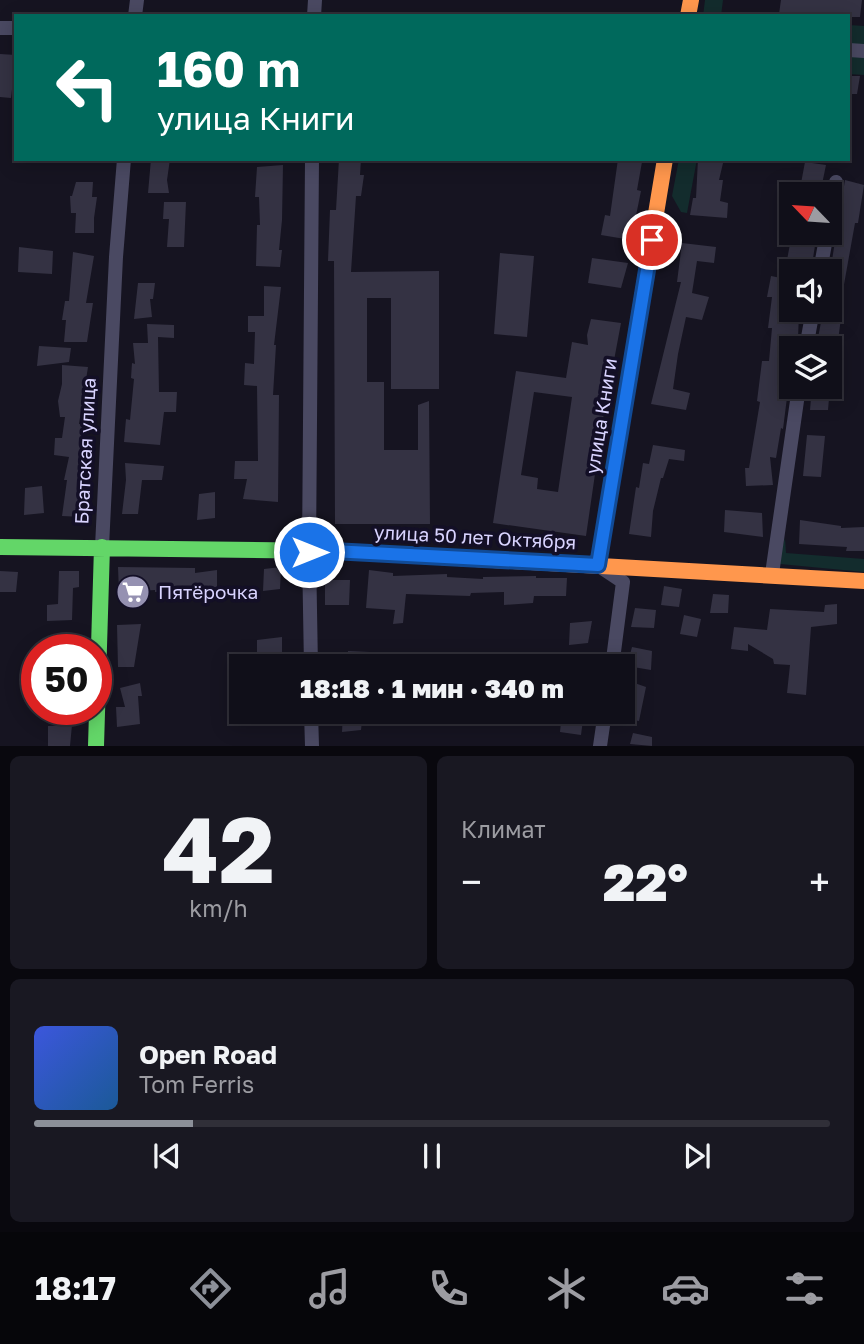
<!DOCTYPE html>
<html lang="ru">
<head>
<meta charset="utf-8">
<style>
	body { margin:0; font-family:"Golos Text",sans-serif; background:#191822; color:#f1f3f6; height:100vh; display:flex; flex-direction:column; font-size:26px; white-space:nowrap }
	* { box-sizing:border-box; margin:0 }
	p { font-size:23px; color:#9c9ca2 }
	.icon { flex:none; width:38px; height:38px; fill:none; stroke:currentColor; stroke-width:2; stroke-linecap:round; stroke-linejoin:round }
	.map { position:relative; height:746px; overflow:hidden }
	.drawer { display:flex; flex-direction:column; gap:10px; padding:10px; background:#09080e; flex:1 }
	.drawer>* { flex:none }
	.banner { position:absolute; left:14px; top:14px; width:836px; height:147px; border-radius:0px; box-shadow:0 4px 18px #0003,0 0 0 2px #302f38; background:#00695c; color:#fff; overflow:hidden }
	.needle { width:46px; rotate:295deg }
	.tools { position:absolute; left:779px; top:182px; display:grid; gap:14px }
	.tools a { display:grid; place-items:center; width:63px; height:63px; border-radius:0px; background:#100f19; box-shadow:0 4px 18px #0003,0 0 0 2px #302f38; font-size:35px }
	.speed { position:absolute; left:21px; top:634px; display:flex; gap:14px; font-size:35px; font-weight:700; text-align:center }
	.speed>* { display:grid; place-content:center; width:91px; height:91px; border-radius:50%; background:#100f19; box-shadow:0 4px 18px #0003,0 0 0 2px #302f38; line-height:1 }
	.speed .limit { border:10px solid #d22; background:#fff; color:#111 }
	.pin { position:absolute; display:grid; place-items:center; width:60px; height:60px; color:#fff; margin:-30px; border:4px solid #fff; border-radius:50%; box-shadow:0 2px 7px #0007 }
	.me { position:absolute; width:77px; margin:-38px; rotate:90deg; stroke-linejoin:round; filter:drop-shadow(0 0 5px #0008) }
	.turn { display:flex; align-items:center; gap:24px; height:147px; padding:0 28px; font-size:32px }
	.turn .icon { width:91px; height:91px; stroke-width:2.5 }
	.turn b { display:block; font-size:49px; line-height:60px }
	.big { font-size:52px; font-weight:800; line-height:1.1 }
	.drawer .widget { flex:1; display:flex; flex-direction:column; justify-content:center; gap:10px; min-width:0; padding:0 24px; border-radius:10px; background:#191822 }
	.drawer .dial { align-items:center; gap:0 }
	.dial b { font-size:91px; line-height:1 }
	.song { display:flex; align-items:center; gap:21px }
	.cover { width:84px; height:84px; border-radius:10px; background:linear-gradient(135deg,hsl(230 70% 55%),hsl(210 70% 35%)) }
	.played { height:7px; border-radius:4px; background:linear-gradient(90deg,#8c9099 20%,#302f38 20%) }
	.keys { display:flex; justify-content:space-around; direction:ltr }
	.heat { display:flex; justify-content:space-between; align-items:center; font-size:38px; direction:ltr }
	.drawer .tiles { flex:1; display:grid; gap:10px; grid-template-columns:1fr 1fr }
	.widget:last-child { grid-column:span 2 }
	.trip { position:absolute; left:229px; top:654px; width:406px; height:70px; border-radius:0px; background:#100f19; box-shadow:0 4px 18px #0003,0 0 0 2px #302f38; font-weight:800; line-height:70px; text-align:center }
	.tab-bar { display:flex; height:112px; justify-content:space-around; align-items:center; background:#06060a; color:#9c9ca2 }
	.tab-bar .icon { width:49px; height:49px }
	.tab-bar .selected { color:#8c9099 }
	.tab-bar b { font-size:32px; color:#f1f3f6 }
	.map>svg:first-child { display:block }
</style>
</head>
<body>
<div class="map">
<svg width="864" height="746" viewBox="0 0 864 746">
	<rect width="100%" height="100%" fill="#161421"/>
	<path fill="#132c2d" d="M705 0H723L721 16H703Z
		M849 25 864 26V45L849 44Z
		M849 54H864V75L849 74Z
		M679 159H697L687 213 681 212 672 196Z
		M785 538 786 553 864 559V572L780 564 779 559Z"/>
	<path fill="#343243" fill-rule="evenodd" d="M781 0H862L860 17H849L797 12V15L779 14Z
		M0 54 16 55 11 98 0 97Z
		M849 76H860L857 94H849Z
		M151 159H170L167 180 169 193H148Z
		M339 159H361L360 175H364L361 196H356L351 272 439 271V389H391V298H367V382H384V450H418V405L429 401 430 524H335L334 261H328L330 210H336Z
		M618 159 642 162 637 190 641 191 631 240 601 235 605 215 610 216Z
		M698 159H724L719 180H723L720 201 728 203 727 218 690 215 693 198H696Z
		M805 162 826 165 820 194H799Z
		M283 165 282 220 279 250H282L280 267 256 266 257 225H260L259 197H255L257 167Z
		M845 180 864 185 858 223H855L838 318H841L837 348H816L822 317H830V273L836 235 835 228 839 218Z
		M76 182H93L92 197H97L94 218V233H75L76 213H71L70 196H72Z
		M164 202H186L184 247H167L169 219H163Z
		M792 233H817L811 271H785Z
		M682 243 716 247 714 263 697 261 692 293 709 297 702 320 686 317 678 354 673 389 690 393 686 410 651 404 681 282H677Z
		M19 247 53 251 52 274 18 272Z
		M73 252 94 256 86 303H93L87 342H64L66 320H62L65 301H69Z
		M500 253 534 256 527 337 494 334Z
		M592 258 628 263 621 288 588 283Z
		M771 276 791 280V310L799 312 798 339 797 348H791V366L783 429 781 428 776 458 770 457 773 485 746 486 745 468H749L760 402 757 401 762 361H769L772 328H768L772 297H767Z
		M138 283H155L153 299H150L152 317 134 319Z
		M264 286 281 287 274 345H276L273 395H279L278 502 243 499 247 479H234L235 461H258L257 386 244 385 245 363 254 364 255 332H248V316H264Z
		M591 319 621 323 612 371H610L586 536 493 523 516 371 566 378 572 342 588 345 587 335ZM534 392 572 397 558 492 537 489 538 478 521 475Z
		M147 324 174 325V338L158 337 159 392H177L176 412H164L160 445 124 442 126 419 130 420 134 379 131 378 132 363 135 364 133 343H148Z
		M39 346 71 348 69 362 37 366Z
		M62 365 88 367 79 424H83L78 464 86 463 83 517 62 516 67 480H64L69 457 54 455 55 438H62L65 417H60L58 401 62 384Z
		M812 387H830L828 410H810Z
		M807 435 825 436 821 477 803 476Z
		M653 445 685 450 684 461 669 459 663 478H661L653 511 651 537 629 534 636 487 639 488 643 463 649 464Z
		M125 463 164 466 162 480H142L138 514H122L126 480Z
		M42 486 44 513 24 515 25 488Z
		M215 492V518L197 520 199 494Z
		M725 510 762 513 763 537 724 532Z
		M800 520 841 526V528L864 527V551H846L847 547 799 544Z
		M118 567 195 568V573L217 570V587L196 591 155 592V590L119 592Z
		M281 567 280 589 263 591 264 569Z
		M369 570 393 573V576L447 574V577L483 579V577L536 576V578H567L566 596H534L533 603 504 605V592L471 593 470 596 406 594 403 623 393 624 395 610 366 608Z
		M0 571 18 572 16 592H0Z
		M59 571H79V587L73 588 72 620 47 621V605L58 604Z
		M325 580H350L349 605H325Z
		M664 586 682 589 679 607 661 605Z
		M713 594 729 595 728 613H710Z
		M837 604V624L811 627 806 695 787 693 790 665 774 664 773 659 748 644V651L731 649 734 627 767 630 770 609 824 612 825 605Z
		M635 608 656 610 654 628 631 627Z
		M684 615 701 619 697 637 680 634Z
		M592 621 588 643 569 645 570 623Z
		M141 624 134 667H118L117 625Z
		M282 637V667H257V640Z
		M632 647 652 651 651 670 627 666Z
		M348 651 370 652 369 663 348 662Z
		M623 679 646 687 639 721 623 718Z
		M140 683 142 696H138L140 724 117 727 116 707H125L120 688Z
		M343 712H363L361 730 342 732Z
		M562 712H584L581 735 560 732Z
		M72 725 70 746H48V726Z
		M633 733 652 737V746L630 744Z"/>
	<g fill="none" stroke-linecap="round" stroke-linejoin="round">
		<path stroke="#4a4962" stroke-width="14" d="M135 16 137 0
			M314 16 315 0
			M0 28H16
			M849 50 864 51
			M830 216 836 182
			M820 271 827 233
			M806 348 813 310
			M102 547 116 257 124 159
			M599 566 623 582 612 667
			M772 574 799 387
			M311 667 309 552 312 159
			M311 712 312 746
			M600 746 605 712"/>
		<path stroke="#63d668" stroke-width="16" d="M0 547 332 551 423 556
			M96 746 102 547"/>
		<path stroke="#ff974d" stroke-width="16" d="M688 16 691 0
			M423 556 864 581
			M598 565 665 159"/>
	</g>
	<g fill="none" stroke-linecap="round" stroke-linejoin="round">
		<defs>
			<path id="route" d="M309 552 332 551 598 565 652 240"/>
		</defs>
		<use href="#route" stroke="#114b97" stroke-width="18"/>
		<use href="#route" stroke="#1a73e8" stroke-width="12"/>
	</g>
	<defs>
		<symbol id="supermarket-disc" viewBox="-11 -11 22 22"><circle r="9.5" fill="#9591b1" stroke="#130f26"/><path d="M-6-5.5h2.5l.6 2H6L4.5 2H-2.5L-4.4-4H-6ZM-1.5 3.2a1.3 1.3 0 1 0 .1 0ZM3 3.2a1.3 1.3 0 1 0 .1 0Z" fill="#fff"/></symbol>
	</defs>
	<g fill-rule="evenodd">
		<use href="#supermarket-disc" x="114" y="573" width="38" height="38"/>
	</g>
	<g text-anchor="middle" stroke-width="7" stroke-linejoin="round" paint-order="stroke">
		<g font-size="19" fill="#d9d4ff" stroke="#130f26">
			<text transform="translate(601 416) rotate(-81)" y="7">улица Книги</text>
			<text transform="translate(85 451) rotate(-87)" y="7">Братская улица</text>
			<text transform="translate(475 537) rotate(3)" y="7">улица 50 лет Октября</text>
		</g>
		<g font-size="19" fill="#d9d4ff" stroke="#130f26" text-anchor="start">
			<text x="158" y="599">Пятёрочка</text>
		</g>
	</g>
</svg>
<div class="tools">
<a><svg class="needle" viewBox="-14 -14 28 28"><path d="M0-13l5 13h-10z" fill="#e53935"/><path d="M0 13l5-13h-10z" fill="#9c9ca2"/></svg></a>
<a><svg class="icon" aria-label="sound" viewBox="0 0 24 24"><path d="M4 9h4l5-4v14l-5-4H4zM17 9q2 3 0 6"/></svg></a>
<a><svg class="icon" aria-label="layers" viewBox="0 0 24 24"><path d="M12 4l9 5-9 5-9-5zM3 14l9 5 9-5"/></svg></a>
</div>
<div class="speed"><div class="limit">50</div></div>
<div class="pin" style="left:652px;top:240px;background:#d93025"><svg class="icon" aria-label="arrive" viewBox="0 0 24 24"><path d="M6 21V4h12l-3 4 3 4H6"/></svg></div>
<svg class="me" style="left:309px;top:552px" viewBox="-20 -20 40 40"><circle r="17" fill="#1a73e8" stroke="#fff" stroke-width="3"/><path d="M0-11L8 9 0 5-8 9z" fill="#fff"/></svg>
<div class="trip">18:18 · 1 мин · 340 m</div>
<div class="banner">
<div class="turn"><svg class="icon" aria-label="left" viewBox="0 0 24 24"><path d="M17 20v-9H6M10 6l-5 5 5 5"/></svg><div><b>160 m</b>улица Книги</div></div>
</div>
</div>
<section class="drawer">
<div class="tiles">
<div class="widget dial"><b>42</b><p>km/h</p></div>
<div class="widget"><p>Климат</p>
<div class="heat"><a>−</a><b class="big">22°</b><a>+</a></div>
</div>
<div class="widget">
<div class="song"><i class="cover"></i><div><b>Open Road</b><p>Tom Ferris</p></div></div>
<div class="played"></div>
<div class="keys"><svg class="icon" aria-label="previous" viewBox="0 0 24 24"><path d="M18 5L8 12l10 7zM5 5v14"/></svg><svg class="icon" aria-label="pause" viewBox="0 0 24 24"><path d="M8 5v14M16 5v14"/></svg><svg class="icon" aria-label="next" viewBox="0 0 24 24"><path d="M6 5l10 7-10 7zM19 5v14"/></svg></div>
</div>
</div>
</section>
<nav class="tab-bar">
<b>18:17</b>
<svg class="icon selected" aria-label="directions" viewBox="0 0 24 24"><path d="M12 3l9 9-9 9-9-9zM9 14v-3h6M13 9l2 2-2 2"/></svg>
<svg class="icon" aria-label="music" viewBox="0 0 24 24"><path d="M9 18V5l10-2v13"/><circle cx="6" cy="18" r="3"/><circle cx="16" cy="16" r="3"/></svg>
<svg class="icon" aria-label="phone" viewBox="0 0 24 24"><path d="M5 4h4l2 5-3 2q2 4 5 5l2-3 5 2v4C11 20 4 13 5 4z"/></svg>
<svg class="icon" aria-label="climate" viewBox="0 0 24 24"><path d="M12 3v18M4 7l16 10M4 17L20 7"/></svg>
<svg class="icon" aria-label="car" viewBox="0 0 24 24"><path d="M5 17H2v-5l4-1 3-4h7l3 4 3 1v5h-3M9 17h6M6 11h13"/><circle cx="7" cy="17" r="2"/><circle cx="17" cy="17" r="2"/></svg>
<svg class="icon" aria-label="filters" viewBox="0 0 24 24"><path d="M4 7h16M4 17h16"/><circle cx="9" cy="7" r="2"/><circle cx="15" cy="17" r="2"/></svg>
</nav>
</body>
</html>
